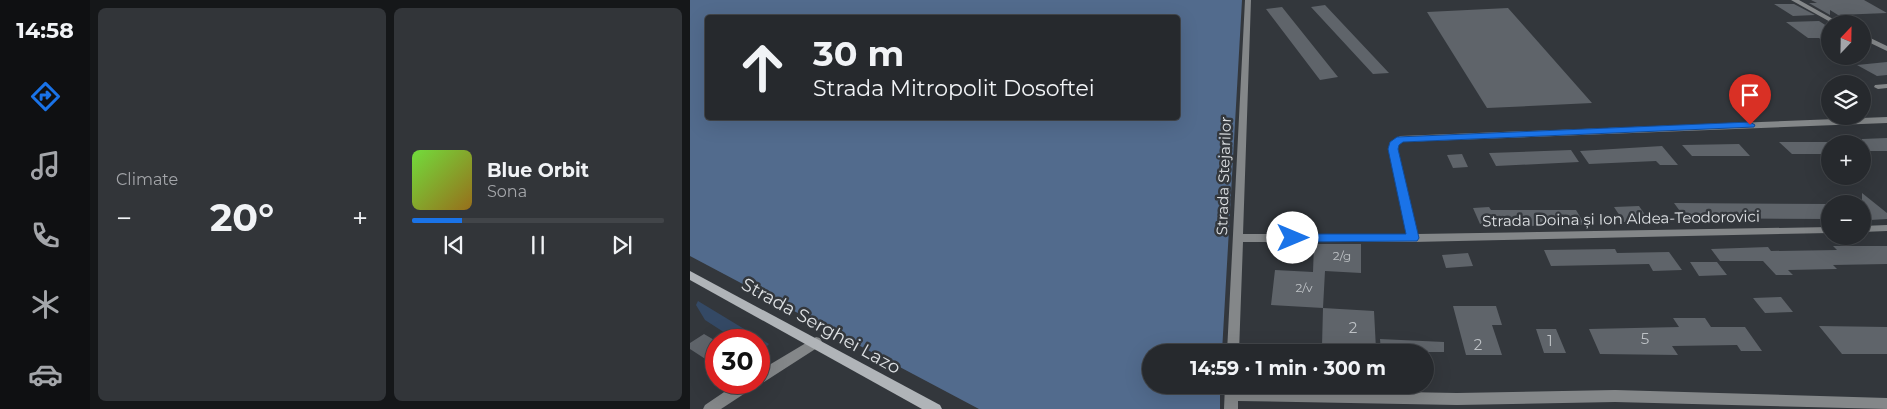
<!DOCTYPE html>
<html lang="en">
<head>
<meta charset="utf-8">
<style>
	body { margin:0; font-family:Montserrat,sans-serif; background:#323539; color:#f1f3f6; height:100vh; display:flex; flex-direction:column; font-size:19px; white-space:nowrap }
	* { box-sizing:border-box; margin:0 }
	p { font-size:16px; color:#a4a6aa }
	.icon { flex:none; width:28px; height:28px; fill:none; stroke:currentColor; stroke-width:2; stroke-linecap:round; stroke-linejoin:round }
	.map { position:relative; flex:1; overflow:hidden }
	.sheet { display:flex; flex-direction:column; gap:8px; padding:8px; background:#151719; width:600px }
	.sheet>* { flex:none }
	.top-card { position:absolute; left:15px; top:15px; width:475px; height:105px; border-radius:5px; box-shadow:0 5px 20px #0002,0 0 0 1px #424549; background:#26292d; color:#f1f3f6; overflow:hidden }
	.needle { width:32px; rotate:22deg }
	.controls { position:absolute; left:1131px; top:15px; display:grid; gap:10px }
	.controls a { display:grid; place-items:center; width:50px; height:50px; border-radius:50%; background:#26292d; box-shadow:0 5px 20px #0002,0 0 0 1px #424549; font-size:25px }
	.speed { position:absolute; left:15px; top:329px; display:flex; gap:10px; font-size:25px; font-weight:700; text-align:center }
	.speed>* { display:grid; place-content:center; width:65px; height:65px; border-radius:50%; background:#26292d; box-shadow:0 5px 20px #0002,0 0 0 1px #424549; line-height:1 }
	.speed .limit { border:8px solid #d22; background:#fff; color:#111 }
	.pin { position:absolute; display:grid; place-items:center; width:42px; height:42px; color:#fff; margin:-51px -21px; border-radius:50% 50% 50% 0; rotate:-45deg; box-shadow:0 0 5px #0007 }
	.pin .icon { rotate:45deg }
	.me { position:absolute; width:55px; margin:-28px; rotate:90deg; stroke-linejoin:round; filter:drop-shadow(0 0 4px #0008) }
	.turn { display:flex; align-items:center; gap:18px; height:105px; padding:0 25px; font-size:22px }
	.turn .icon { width:65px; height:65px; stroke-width:2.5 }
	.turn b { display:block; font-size:35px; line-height:42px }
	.big { font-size:38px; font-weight:700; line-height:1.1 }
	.sheet .tile { flex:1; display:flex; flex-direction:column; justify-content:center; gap:8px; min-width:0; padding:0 18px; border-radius:8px; background:#323539 }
	.song { display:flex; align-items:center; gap:15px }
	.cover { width:60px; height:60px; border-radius:8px; background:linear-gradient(135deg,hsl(100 70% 55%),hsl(40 70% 35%)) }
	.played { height:5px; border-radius:2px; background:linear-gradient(90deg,#1a73e8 20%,#424549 20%) }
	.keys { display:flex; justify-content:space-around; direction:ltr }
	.heat { display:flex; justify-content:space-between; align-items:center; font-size:28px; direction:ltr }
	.sheet .tiles { flex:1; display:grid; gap:8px; grid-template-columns:repeat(2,1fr) }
	.trip { position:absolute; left:452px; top:344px; width:292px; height:50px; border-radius:25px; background:#26292d; box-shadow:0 5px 20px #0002,0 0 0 1px #424549; font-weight:700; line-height:50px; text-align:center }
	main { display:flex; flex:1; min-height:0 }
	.dock { display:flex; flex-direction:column; width:90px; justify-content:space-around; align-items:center; background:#0f1012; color:#a4a6aa }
	.dock .icon { width:35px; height:35px }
	.dock .active { color:#1a73e8 }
	.dock b { font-size:22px; color:#f1f3f6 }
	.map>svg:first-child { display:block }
</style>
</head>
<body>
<main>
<nav class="dock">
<b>14:58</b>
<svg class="icon active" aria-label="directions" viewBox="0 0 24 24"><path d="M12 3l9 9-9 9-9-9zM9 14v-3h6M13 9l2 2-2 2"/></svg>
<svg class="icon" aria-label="music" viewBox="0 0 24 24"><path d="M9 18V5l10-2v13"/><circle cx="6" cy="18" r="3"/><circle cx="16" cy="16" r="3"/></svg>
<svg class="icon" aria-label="phone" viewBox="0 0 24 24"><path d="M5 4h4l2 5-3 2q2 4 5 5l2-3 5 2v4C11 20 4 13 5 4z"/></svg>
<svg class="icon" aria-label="climate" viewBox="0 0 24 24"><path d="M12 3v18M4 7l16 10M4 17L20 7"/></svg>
<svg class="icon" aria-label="car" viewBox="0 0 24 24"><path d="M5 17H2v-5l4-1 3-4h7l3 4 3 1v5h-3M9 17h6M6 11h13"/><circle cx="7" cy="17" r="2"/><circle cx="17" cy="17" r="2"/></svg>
</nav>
<section class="sheet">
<div class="tiles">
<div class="tile"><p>Climate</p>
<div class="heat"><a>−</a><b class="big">20°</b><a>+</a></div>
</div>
<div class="tile">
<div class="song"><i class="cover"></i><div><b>Blue Orbit</b><p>Sona</p></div></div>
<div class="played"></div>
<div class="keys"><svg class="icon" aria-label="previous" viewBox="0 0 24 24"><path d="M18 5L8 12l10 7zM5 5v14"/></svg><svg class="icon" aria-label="pause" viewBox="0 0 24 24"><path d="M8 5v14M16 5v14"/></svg><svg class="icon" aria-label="next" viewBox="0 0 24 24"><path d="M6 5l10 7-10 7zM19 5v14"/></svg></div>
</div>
</div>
</section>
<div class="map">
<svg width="1197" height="409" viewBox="0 0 1197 409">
	<rect width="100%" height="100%" fill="#33373c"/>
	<path fill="#344965" d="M8 301 79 344 69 354V340H46L15 320 6 305Z"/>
	<path fill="#526b8d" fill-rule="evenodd" d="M0 0H552L532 352H461V385H530V409H289L0 256ZM18 18H488V118H18Z"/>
	<path fill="#5f646a" d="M1121 0H1174L1197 13 1148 15 1140 10V15L1119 3H1127Z
		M1084 4H1104L1125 15 1103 16Z
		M635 5 699 73 683 74 621 7Z
		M592 7 648 77 630 80 576 9Z
		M818 8 902 103 797 108 737 12Z
		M1129 21 1140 28V46L1129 38H1118L1096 22Z
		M1197 62V75L1187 76 1167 65Z
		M1197 138V151H1172V139Z
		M1089 142H1140V154H1102Z
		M1049 144 1060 156H1002L992 145Z
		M972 146 988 165H970L966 161 899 164 890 151Z
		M881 150 889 162 806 166 799 153Z
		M772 154 778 167 763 168 757 155Z
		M1172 193 1197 213V219L1180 220 1172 214Z
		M984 203 1140 204V219L995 218Z
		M949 206 960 222H934L924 207Z
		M799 207 801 210H886L895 225 827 226 826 222 790 224 783 208Z
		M624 244H671V273L635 271 633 308 581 305 585 270 623 272Z
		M1143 246H1197V264L1143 265 1147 269 1098 270 1103 275H1086L1073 261H1030L1021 249 1078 247 1081 251 1147 250Z
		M925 249 927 253 979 252 992 270 963 271 959 264 861 266 854 250Z
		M778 253 783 266 756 268 752 255Z
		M1000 262H1027L1037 275 1009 276Z
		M1091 297 1103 312 1075 313 1063 298Z
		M763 306H806L812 325H802L812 355H776Z
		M633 308 684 311 686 349 632 346Z
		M983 318H1015L1021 327H1055L1072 351H1051L1047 345 982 346 988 355 910 354 899 329 989 327Z
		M1129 326 1197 327V354H1152Z
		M846 329H866L876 353H854Z
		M14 334 26 341V357L20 362 0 349V343Z
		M690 339 754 342V352H691Z"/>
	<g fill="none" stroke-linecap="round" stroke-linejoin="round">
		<path fill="#848789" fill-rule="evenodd" d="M555 0H561L553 234H717L699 149 701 142 710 136 1197 117V123L712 142 708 145 707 149 727 234 1140 227V233L723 242H553L549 352H537Z
			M1101 0H1109L1152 24H1144Z
			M1172 34 1197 46V51L1172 39Z
			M1197 84V88L1188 89 1184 87 1185 85Z
			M1197 225V231L1172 232V226Z
			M126 337 130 338 132 342 130 346 74 382 67 383 66 386 31 409H13L15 405 49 382H69V371Z
			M535 385H549V389L767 393 925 390 1197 398V409L925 402 767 405 548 401V409H534Z"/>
		<path fill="#b0b4b8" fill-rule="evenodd" d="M0 271 250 405 252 409H232L0 280Z"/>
	</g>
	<path fill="#1a73e8" stroke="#114b97" d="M1060 122 1065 125 1064 127 713 142 709 145 708 149 729 238 727 241 603 242 597 238 603 234H716L698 149 700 142 707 137Z"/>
	<g text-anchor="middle" stroke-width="5" stroke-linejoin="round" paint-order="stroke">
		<g font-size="12" fill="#bec2c6">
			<text x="652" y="260">2/g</text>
			<text x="614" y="292">2/v</text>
		</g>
		<g font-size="15" fill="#dee1e4" stroke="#33373c">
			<text transform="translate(534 176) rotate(-88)" y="5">Strada Stejarilor</text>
			<text transform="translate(931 219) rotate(-1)" y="5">Strada Doina și Ion Aldea-Teodorovici</text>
		</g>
		<g font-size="15" fill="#bec2c6">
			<text x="663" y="333">2</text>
			<text x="955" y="344">5</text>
			<text x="860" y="346">1</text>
			<text x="788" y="350">2</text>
		</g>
		<g font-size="18" fill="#dee1e4" stroke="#33373c">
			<text transform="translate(131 326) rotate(29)" y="6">Strada Serghei Lazo</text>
		</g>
	</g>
</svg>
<div class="controls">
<a><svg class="needle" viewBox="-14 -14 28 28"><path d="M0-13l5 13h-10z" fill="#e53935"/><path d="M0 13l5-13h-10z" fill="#a4a6aa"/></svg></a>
<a><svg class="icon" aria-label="layers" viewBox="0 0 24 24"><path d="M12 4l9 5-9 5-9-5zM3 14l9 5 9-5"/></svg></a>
<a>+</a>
<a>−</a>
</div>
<div class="speed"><div class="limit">30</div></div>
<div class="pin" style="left:1060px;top:125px;background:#d93025"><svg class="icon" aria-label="arrive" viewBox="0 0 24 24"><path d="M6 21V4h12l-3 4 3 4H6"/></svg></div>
<svg class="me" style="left:603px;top:238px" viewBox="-20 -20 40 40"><circle r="19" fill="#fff"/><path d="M0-13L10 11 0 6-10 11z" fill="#1a73e8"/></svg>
<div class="trip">14:59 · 1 min · 300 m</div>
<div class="top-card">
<div class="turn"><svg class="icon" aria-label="ahead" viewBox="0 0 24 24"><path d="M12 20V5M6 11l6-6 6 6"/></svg><div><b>30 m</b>Strada Mitropolit Dosoftei</div></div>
</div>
</div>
</main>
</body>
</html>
